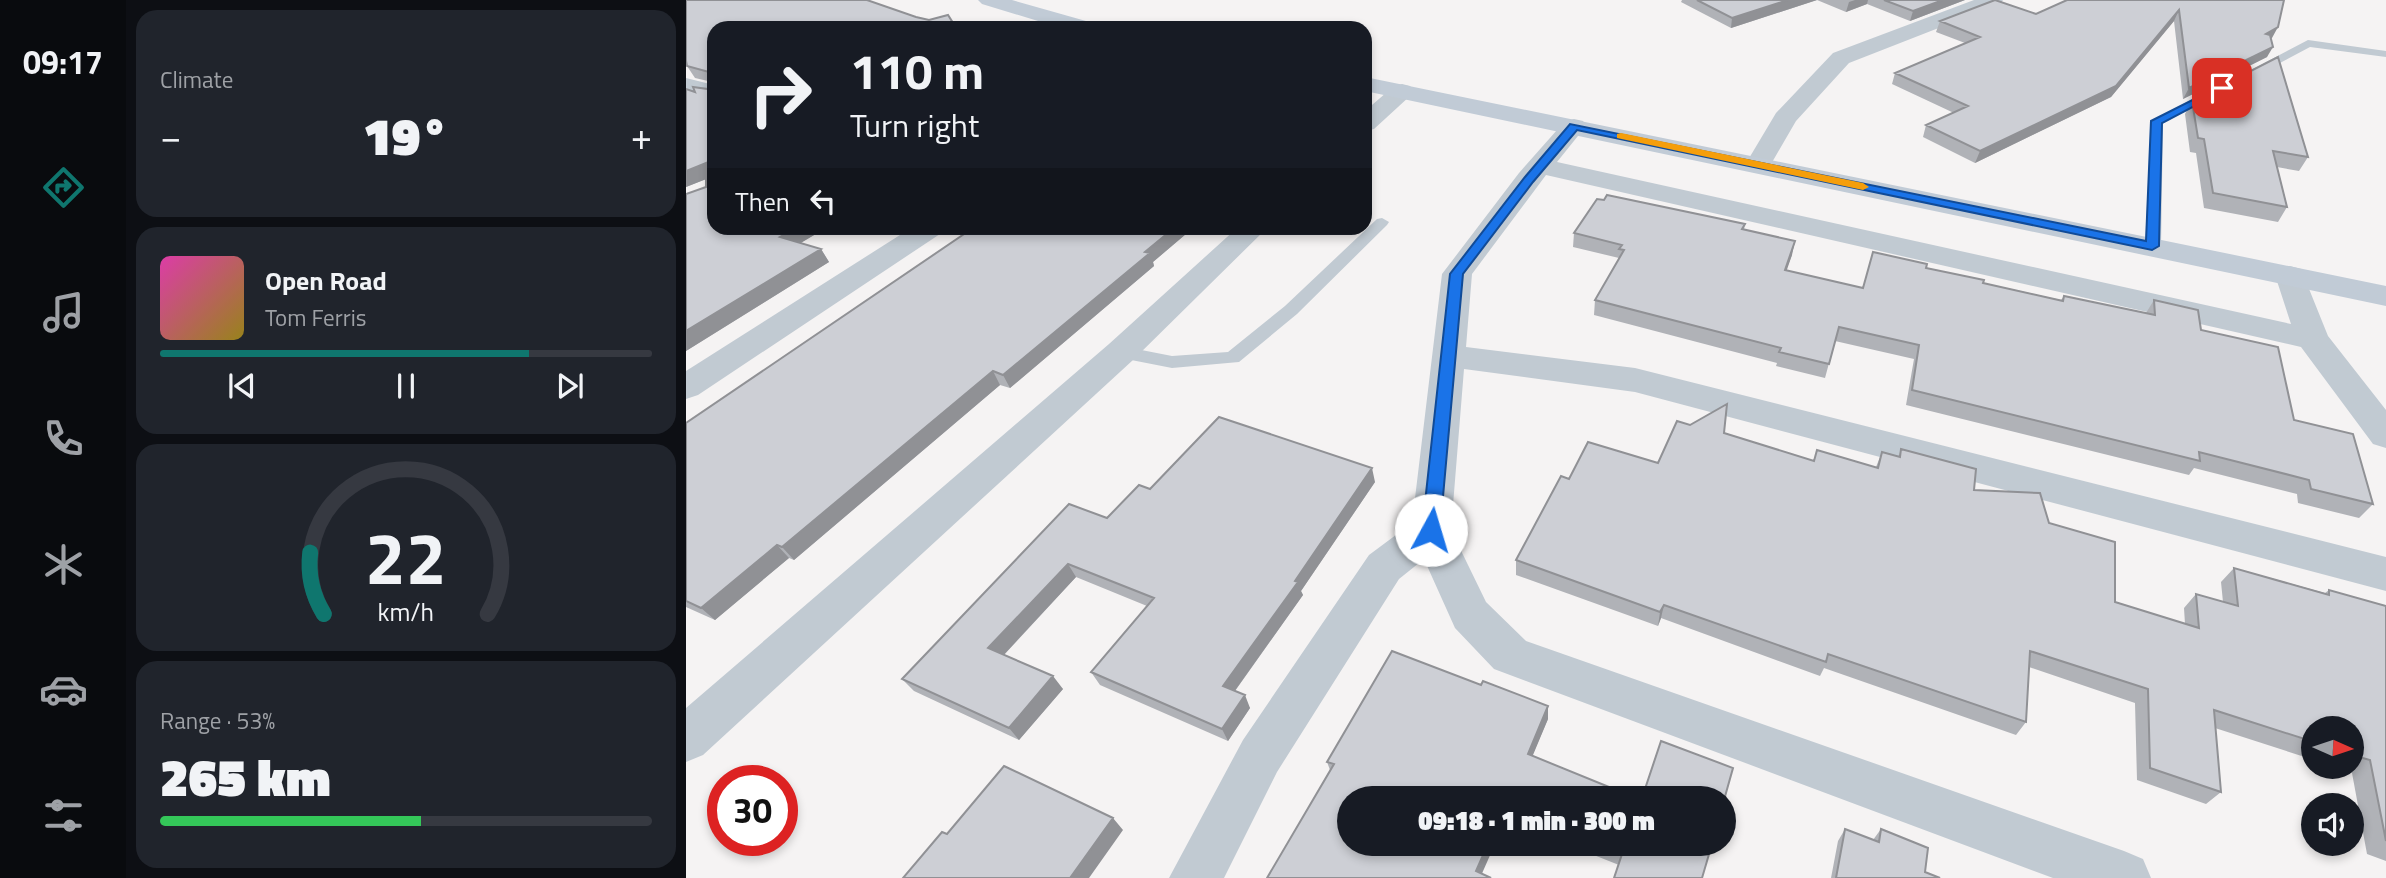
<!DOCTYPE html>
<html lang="en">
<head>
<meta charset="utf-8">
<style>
	body { margin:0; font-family:"Titillium Web",sans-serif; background:#20242c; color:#f1f3f6; height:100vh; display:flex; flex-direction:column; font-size:26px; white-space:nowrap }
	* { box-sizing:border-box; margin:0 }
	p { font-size:23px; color:#9ea1a6 }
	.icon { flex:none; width:38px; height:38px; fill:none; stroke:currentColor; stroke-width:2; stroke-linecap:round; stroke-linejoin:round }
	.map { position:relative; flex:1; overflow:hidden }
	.details { display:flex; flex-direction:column; gap:10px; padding:10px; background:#0d0f14; width:560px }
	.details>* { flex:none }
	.top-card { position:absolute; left:21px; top:21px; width:665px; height:214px; border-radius:21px; box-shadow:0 4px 10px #0003; background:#171b24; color:#f1f3f6; overflow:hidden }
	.needle { width:46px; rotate:93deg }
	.fabs { position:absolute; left:1615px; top:716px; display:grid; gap:14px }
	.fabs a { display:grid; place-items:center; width:63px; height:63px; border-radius:50%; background:#171b24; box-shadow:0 4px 10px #0003; font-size:35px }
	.speed { position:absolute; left:21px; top:765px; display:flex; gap:14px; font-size:35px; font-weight:700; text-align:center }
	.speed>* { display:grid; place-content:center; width:91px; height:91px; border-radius:50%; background:#171b24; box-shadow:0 4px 10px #0003; line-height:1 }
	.speed .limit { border:10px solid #d22; background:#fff; color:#111 }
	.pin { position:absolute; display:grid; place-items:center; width:60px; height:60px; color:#fff; margin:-30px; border-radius:14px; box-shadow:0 4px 10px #0006 }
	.me { position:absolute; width:77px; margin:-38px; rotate:6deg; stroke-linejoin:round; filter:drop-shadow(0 0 5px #0008) }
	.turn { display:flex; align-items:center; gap:24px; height:147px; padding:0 28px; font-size:32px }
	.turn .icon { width:91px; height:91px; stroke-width:2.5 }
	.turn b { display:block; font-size:49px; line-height:60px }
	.then { display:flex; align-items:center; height:66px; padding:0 28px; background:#0003; gap:14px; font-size:26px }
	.big { font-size:52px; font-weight:800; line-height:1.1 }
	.details .card { flex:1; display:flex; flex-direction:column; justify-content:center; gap:10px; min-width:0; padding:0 24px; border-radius:21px; background:#20242c }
	.details .dial { align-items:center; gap:0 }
	.dial svg { height:182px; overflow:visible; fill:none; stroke:#363941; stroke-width:7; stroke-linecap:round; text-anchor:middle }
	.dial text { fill:#f1f3f6; stroke:none }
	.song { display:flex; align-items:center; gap:21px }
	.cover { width:84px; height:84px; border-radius:10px; background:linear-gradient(135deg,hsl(320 70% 55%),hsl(50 70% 35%)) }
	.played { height:7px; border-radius:4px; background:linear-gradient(90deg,#0f766e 75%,#363941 75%) }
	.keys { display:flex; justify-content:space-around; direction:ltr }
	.heat { display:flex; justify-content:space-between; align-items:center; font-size:38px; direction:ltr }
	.charge { height:10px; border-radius:5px; background:linear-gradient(90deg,#34c759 53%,#363941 0) }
	.trip { position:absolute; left:651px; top:786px; width:399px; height:70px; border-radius:35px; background:#171b24; box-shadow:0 4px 10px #0003; font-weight:800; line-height:70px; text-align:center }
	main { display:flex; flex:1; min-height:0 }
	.tab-bar { display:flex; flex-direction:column; width:126px; justify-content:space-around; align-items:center; background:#090b0e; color:#9ea1a6 }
	.tab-bar .icon { width:49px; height:49px }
	.tab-bar .current { color:#0f766e }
	.tab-bar b { font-size:32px; color:#f1f3f6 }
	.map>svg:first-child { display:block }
</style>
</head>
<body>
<main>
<nav class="tab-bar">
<b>09:17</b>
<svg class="icon current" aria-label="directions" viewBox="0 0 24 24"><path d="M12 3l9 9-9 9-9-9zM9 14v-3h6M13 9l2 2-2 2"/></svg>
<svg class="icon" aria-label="music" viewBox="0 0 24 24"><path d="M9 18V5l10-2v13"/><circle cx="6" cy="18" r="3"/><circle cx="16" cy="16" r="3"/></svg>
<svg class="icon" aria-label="phone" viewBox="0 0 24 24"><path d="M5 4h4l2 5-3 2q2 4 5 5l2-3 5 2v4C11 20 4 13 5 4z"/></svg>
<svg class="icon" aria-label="climate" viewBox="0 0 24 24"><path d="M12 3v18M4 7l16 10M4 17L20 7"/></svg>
<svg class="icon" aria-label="car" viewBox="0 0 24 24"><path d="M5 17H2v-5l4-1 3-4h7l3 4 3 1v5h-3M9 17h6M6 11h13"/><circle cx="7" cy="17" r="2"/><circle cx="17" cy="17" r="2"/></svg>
<svg class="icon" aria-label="filters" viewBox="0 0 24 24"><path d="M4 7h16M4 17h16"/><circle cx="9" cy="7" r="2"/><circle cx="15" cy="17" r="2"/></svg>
</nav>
<section class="details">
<div class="card"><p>Climate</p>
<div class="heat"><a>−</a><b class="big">19°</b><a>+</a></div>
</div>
<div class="card">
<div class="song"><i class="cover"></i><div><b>Open Road</b><p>Tom Ferris</p></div></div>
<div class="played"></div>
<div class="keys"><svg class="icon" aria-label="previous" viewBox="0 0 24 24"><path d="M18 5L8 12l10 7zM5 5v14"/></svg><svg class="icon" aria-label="pause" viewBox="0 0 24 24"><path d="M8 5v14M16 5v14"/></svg><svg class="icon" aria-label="next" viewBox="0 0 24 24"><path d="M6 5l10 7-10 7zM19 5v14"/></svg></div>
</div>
<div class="card dial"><svg viewBox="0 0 100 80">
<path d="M14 69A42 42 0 1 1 86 69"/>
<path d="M14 69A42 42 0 0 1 8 42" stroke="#0f766e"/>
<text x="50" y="56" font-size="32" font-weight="700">22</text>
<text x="50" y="72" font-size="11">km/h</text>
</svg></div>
<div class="card"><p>Range · 53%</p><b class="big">265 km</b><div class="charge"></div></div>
</section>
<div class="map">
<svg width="1700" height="878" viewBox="0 0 1700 878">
	<rect width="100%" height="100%" fill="#f5f3f3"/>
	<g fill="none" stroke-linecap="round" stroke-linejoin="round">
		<path fill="#c1cad2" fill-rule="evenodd" d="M1622 40 1700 51V57L1624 47 1573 74 1563 71Z
			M1527 88 1533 92 1531 95 1477 123 1475 246 1472 249H1462L1459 246 1465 121Z
			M696 218 703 222 701 225 611 314 553 362 486 368 435 358 426 352 435 346 486 356 542 352 599 306 691 219Z"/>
		<path fill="#c1cad2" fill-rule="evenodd" d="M1288 0H1317L1314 4 1163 63 1110 121 1081 171 1072 173 1063 171 1059 165 1090 113 1147 53Z
			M0 78 28 85V99L0 92Z
			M716 84 724 86 728 91 724 96 688 129 679 131V111L708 86Z
			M888 119 897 121 900 126 871 162 1605 324 1589 275 1593 269 1604 266 1615 269 1642 336 1700 410V448L1687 444 1615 347 860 175 786 274 780 347 949 368 1700 557V591L949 392 778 369 765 530 800 602 840 641 1438 851 1457 859 1465 878H1367L808 669 769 628 738 559 713 579 591 772 538 878H483L557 740 683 555 726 523 756 274 833 173 879 121Z
			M225 228H258L254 234 12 395 0 399V371Z
			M551 228H581L447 360 17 755 0 762V708L423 344Z"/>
		<path fill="#c1cbd6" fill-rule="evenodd" d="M292 0H326L407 23 410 28H375L296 4Z
			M679 77 1700 286V306L679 91Z"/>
	</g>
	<path fill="#b0b2b7" d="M0 0H181L230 17 243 20 262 15 269 26 280 28H28V228H140L114 243 135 249 143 262 0 351V194L20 187V179L0 187V89L9 92 7 87 22 89V81L9 78 1 66 0 61Z
		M996 0H1279L1224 21 1181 4 1160 12 1131 0 1045 28 995 2Z
		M1598 0 1585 38 1581 57 1497 99 1488 21 1425 97 1289 163 1237 137 1240 125 1268 113 1206 84 1209 73 1279 43 1250 32 1254 21 1350 14Z
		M1506 101 1622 157 1613 171 1591 167 1601 207 1592 222 1518 208 1510 153 1504 152 1499 114Z
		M1059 224 1058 230 1106 255 1100 270 1177 288 1240 268 1297 283 1375 300 1378 296 1460 313 1468 300 1515 330 1608 420 1687 504 1673 518 1612 503 1611 494 1508 468 1503 475 1220 405 1228 359 1149 341 1139 378 1090 366 1091 363 908 315 909 300 933 258 887 247 888 233Z
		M287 228H507L467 262 468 266 324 388 314 385 108 560 103 558 29 620 0 607V423Z
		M1038 433 1128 461 1190 467 1196 452 1212 457 1215 449 1288 490 1363 523 1429 602 1499 624 1498 608 1510 594 1537 602 1535 582 1548 568 1639 593 1643 590 1700 606V861L1681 854 1666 773 1647 766H1666V728H1628V760L1529 728 1535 792 1520 804 1451 780 1449 703 1343 667 1340 722 1330 735 1138 668 1134 676 975 618 972 626 830 575V560L883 479 972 463Z
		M689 482 615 591 617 595 549 691 564 708 542 741 414 685 405 672 461 606 390 577 318 655 377 689 333 740 228 691 216 679 421 518 464 489Z
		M862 719 846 756 663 798 581 878 644 770 641 762Z
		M1159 829 1187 840 1195 829 1239 872 1254 878H1145L1152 841Z
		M880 844H1026L933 865Z"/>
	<path fill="#909195" d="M1102 0H1131L1045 28 1046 18Z
		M1169 0H1182L1181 4 1160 12 1163 2Z
		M1257 0H1279L1224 21 1227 11Z
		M1493 10 1488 21 1425 97 1289 163 1294 151Z
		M1592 27 1586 38 1574 45 1580 34Z
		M1587 47 1581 57 1497 99 1503 88Z
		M20 163 28 176 0 187V171Z
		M110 228H140L103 250 94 237Z
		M488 228H507L467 262 468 266 324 388 317 375 459 252Z
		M1109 241 1106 255 1096 284 1099 270Z
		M135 249 143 262 0 351V331Z
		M307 371 314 385 108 560 96 547Z
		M686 468 689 482 615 591 617 595 543 699 537 686Z
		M91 545 103 558 29 620 15 608Z
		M382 564 390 577 312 661 302 648Z
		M978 605 975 618 972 626 974 612Z
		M367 676 377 689 333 740 323 728Z
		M559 695 564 708 542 741 536 729Z
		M862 706V719L842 767V754Z
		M427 818 437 830 403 878H384Z
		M802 844H809L794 878 790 871Z"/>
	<path fill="#cdcfd5" stroke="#909195" stroke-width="2" d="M0 0H181L230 17 243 20 262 15 269 26 280 28H28V228H110L94 237 135 249 0 331V194L20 187V163L0 171V89L9 92 7 87 22 89 23 72 1 66 0 61Z
		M1011 0H1102L1046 18Z
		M1198 0H1257L1227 11Z
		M1309 0 1350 14 1381 0H1598L1592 27 1580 34 1584 35 1587 47 1503 88 1493 10 1430 86 1294 151 1240 125 1282 106 1209 73 1294 37 1254 21Z
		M1592 57 1622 157 1587 151 1601 207 1527 193 1518 139 1512 138 1506 101Z
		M921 195 1059 224 1056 229 1109 241 1099 270 1177 288 1187 252 1241 264 1240 268 1298 280 1297 283 1377 301 1378 296 1469 315 1468 300 1512 310 1515 330 1592 347 1608 420 1667 434 1687 504 1625 489 1623 480 1513 452 1514 461 1226 390 1233 345 1153 327 1143 364 1093 352 1095 348 909 300 938 250 933 249 936 245 888 233 911 199 918 200Z
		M287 228H488L459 252 464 253 317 375 307 371 96 547 91 545 15 608 0 601V423Z
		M1041 404 1038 433 1128 461 1131 450 1192 468 1196 452 1214 457 1215 449 1290 469 1288 490 1354 493 1363 523 1429 542V602L1513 628 1510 594 1552 606 1548 568 1643 595V590L1700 606V841L1684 760 1666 755V728H1628V742L1528 710 1535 792 1464 768 1462 689 1344 651 1340 722 1142 654 1140 662 978 605 974 612 830 560 875 476 883 479 902 442 972 463 991 421 1004 425Z
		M533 417 686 468 609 581 612 582 537 686 559 695 536 729 405 672 468 598 382 564 302 648 367 676 323 728 216 679 383 504 421 518 453 485 464 489Z
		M706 651 795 685 797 681 862 706 842 754 950 798H663V844H802L790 871 805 878H581L648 764 641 762Z
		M975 741 1047 768 1038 800V798H956Z
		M318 766 427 818 384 878H217L256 832 261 834Z
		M1159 829 1193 842 1195 829 1242 848 1239 872 1254 878H1150Z
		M910 844H1026L1016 878H928L936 854Z"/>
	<path fill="#1a73e8" stroke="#114b97" stroke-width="2" d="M1536 85 1539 86V90L1476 123 1473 246 1466 250 891 130 847 182 777 274 754 530 751 535H739L736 530 764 274 839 177 884 124 1460 241 1465 121Z"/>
	<path fill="#f59e0b" d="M935 133 1177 183 1183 187 1177 190 931 138V134Z"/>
</svg>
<div class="fabs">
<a><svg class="needle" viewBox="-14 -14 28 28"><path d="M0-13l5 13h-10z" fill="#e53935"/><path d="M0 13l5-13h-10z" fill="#9ea1a6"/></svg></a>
<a><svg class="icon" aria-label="sound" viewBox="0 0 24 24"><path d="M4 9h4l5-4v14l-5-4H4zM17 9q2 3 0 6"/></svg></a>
</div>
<div class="speed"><div class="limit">30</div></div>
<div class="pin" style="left:1536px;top:88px;background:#d93025"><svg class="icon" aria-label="arrive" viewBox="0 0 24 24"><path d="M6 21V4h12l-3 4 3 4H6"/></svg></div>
<svg class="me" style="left:745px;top:530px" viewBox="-20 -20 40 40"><circle r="19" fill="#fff"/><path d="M0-13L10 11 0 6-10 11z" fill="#1a73e8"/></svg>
<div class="trip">09:18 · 1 min · 300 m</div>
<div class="top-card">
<div class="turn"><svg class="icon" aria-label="right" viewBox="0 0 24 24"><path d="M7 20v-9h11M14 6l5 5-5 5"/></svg><div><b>110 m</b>Turn right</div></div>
<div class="then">Then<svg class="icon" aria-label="left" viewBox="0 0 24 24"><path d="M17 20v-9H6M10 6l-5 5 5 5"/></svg></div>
</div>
</div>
</main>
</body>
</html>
